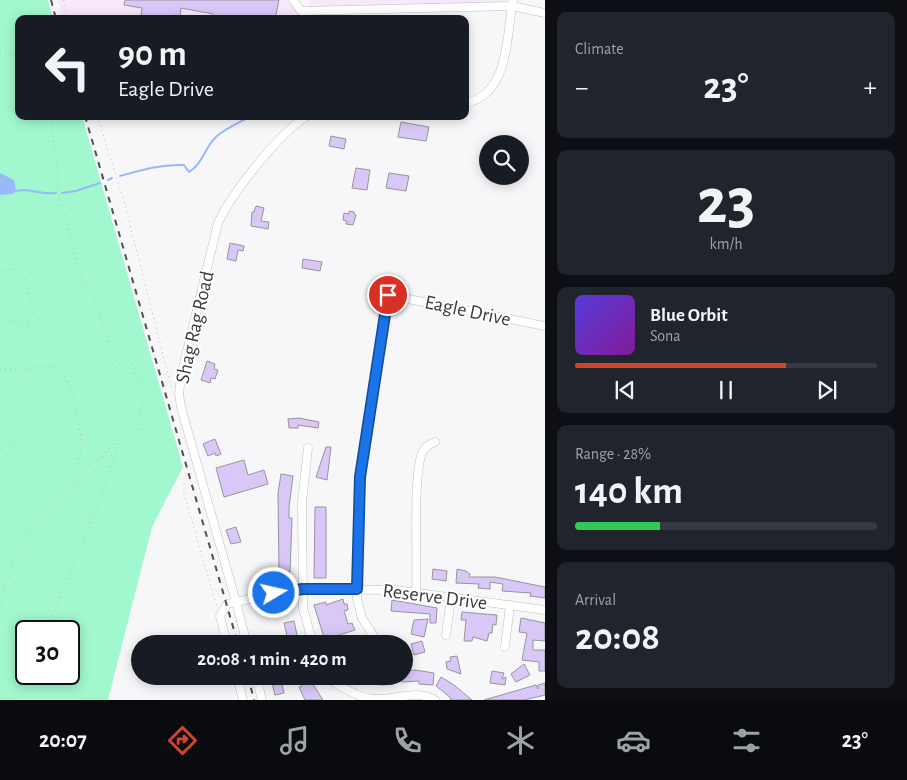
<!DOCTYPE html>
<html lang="en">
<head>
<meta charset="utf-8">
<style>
	body { margin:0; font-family:"Alegreya Sans",sans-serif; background:#20242c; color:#f1f3f6; height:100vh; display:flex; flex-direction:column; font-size:19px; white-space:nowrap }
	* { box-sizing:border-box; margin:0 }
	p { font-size:16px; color:#9ea1a6 }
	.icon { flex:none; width:28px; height:28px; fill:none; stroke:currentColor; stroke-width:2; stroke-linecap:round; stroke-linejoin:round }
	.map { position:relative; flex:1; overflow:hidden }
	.panel { display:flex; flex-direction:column; gap:12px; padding:12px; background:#0d0f14; width:362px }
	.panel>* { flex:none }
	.banner { position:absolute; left:15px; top:15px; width:454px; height:105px; border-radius:10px; box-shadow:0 2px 12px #0003; background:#171b24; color:#f1f3f6; overflow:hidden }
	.buttons { position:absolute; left:479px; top:135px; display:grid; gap:10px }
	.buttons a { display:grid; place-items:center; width:50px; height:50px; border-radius:50%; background:#171b24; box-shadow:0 2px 12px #0003; font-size:25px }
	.speed { position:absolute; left:15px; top:620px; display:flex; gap:10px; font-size:25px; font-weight:700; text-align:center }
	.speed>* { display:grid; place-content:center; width:65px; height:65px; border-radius:50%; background:#171b24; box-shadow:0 2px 12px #0003; line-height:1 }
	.speed .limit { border:2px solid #111; border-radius:8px; background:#fff; color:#111 }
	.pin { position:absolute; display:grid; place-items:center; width:42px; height:42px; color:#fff; margin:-21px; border:2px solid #fff; border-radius:50%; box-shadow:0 1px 5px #0007 }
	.me { position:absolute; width:55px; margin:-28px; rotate:81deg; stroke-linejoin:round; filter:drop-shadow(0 0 4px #0008) }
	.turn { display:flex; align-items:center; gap:18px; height:105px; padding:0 20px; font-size:22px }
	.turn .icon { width:65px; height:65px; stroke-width:2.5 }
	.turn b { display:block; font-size:35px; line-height:42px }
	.big { font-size:38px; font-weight:700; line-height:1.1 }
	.panel .card { flex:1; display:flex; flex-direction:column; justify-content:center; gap:8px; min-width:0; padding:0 18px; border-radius:10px; background:#20242c }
	.panel .dial { align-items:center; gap:0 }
	.dial b { font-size:65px; line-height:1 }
	.song { display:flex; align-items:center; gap:15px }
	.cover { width:60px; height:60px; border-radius:8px; background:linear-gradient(135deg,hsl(250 70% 55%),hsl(290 70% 35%)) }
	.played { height:5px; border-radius:2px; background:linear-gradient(90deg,#cf442a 70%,#363941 70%) }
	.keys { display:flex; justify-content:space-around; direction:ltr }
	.heat { display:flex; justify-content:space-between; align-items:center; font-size:28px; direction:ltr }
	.charge { height:8px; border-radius:4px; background:linear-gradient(90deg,#34c759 28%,#363941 0) }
	.trip { position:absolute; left:131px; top:635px; width:282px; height:50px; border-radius:25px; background:#171b24; box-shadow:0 2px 12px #0003; font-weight:700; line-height:50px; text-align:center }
	.tabs { display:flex; height:80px; justify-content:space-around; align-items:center; background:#090b0e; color:#9ea1a6 }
	.tabs .icon { width:35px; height:35px }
	.tabs .on { color:#cf442a }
	.tabs b { font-size:22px; color:#f1f3f6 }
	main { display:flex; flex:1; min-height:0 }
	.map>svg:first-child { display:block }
</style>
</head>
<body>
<main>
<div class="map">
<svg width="545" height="700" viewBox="0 0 545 700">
	<rect width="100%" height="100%" fill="#f7f7fa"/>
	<path fill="#f7e8fb" d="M57 0H291L299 13 307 15 306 19H63Z
		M310 0H507L505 3 309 7Z"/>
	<path fill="#a1f8ce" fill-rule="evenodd" d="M0 0H48L53 19H19V116H82L183 467 152 527 108 700H0ZM26 631H69V674H26Z"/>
	<path fill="#98b9f5" d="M0 173 14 180 16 191 13 194 0 195Z"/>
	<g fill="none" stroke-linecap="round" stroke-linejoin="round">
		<path stroke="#98b9f5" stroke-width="2" d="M120 176C141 170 161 164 184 165L189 172C203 164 205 146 217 136 226 128 240 122 251 116
			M108 180 112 178
			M16 191C31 188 40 195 56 193
			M62 193 76 191 100 183"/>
	</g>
	<path fill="#d9c7f8" stroke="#969698" d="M125 0H279L275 19H213V14L181 8 180 16 173 15V19H162L141 15 142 8 124 5Z
		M401 122 429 127 426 141 398 137Z
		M331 136 346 139 344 149 329 146Z
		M356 168 370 170 367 190 352 188Z
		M389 173 409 176 406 191 386 188Z
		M256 206 264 208 261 221 269 222 268 229 251 226 252 212H254Z
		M349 211 354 212V214L356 215 353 225 346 224 347 221 343 220 344 213 349 214Z
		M230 243 244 246 243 251 238 250 236 261 227 259Z
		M303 259 322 262 320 271 302 268Z
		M207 361 215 364 214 369 218 370 215 379 211 378 210 383 201 380Z
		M299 418 319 422 318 428 298 425V428H289L288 419Z
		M215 439 221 454 216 456 215 453 208 456 203 444Z
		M326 447H331L327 480 316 477Z
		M244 460 248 475 264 470 268 484 224 497 216 468Z
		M281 474 293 476 289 507V518H292L290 572H279L278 493Z
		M315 507H326V578H314Z
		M236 527 241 542 231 544 226 530Z
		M433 569 447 571 446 581 432 579Z
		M457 569 466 571 470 574 469 577H495L545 587V598L530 596 531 593 502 591 503 584 490 582V589L478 588 479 584 456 583Z
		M343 599 344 604H347L348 610 344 611 348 624 352 623 355 630 336 636 338 644H326L314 605 326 602V605Z
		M392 600 437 608 436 623H430V614L391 611Z
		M462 612 497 615 496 625 493 624 492 633H489L487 641 473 637 472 641H464L466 620H461Z
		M521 618 545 623V641L533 640V650H545V671H539V662L522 660 527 633 519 632Z
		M428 619 424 637 411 634 414 620Z
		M294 621 299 644H289L284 623Z
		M422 641 425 652 414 655 411 644Z
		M457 656 461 674 447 669 446 662 451 661 450 657Z
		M524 664 530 675 516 682 511 674Z
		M415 670 434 673 433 685 419 684V681L402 682 401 676H405V671Z
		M492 671 504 673 502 679 506 677 505 685 490 683Z
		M280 676 284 693 275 695 271 679Z
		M307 676H321L311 681 323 700H305L299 687 302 686 299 680Z
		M346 676H392L393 684 382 685 356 682Z
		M441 677 454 685 472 700H450L451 698 436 686Z
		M545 683V695L537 697 524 700H484L536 685 538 689V685Z"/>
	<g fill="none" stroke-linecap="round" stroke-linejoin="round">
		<defs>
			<path id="minor" d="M293 0 301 11 512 6 545 13
				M465 103C510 95 506 36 513 0
				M308 448 302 502 303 608 313 644
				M416 593C418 564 412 472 423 451 426 446 430 444 435 442
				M446 635 451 598
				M374 637 362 618 357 599 360 477 388 295 545 326
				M227 644 220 616 227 604 236 602 181 407 179 394 181 376 218 223C232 193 279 133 307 116
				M247 644 236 602 291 589 395 590 545 610
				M505 647 510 605
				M237 676 243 700
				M256 676 262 700
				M328 676 332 681C346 689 360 699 376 699 397 700 416 689 435 700"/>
		</defs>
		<use href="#minor" stroke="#bfbfc1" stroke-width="9"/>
		<path stroke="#b9b9bc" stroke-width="1" stroke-dasharray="1 4" stroke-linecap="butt" d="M63 0 68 19
			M0 53 19 57
			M50 116 58 172 57 186 82 282 95 302 117 362 121 364 129 360 146 394 139 419 146 443 144 448H140L133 440 127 438 118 445 95 512 51 619 49 623 53 631
			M97 116 124 201 172 390
			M0 272 15 269 23 273 34 310 27 327 0 317
			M0 369 23 370 49 365 59 368C72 382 82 427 81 447 81 454 77 459 77 466L83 468 102 457 114 455
			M0 449 36 432
			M103 457 111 445 118 444
			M191 473 184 476V494L217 607
			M0 606 13 561 26 533 44 515 55 497 76 483 82 469
			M69 660C85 673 77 682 73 700"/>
		<use href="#minor" stroke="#fff" stroke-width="8"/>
		<path stroke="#515152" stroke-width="2" stroke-dasharray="6 6" stroke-linecap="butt" d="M51 0 56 19
			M85 116 238 644
			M248 676 254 700"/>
	</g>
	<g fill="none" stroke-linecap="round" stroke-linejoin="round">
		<defs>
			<path id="route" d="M274 593 303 589H357L360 477 388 295"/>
		</defs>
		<use href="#route" stroke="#114b97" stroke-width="12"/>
		<use href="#route" stroke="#1a73e8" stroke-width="9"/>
	</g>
	<g text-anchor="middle" stroke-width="4" stroke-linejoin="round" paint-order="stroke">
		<g font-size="20" fill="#3b3b3c" stroke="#fff">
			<text transform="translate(468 310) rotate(12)" y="7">Eagle Drive</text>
			<text transform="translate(194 327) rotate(-77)" y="7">Shag Rag Road</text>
			<text transform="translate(435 596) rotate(7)" y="7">Reserve Drive</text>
		</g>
	</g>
</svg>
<div class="buttons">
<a><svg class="icon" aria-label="search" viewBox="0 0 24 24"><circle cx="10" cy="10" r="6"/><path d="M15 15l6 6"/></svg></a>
</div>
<div class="speed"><div class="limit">30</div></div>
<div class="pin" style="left:388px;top:295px;background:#d93025"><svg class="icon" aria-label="arrive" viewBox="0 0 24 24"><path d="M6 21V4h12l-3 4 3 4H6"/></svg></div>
<svg class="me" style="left:274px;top:593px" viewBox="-20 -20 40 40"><circle r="17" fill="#1a73e8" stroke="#fff" stroke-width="3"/><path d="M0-11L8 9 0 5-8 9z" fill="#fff"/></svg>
<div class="trip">20:08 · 1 min · 420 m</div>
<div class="banner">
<div class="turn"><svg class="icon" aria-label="left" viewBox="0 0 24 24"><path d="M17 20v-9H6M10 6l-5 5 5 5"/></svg><div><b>90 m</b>Eagle Drive</div></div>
</div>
</div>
<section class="panel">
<div class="card"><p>Climate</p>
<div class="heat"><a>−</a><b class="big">23°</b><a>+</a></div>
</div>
<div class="card dial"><b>23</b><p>km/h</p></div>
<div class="card">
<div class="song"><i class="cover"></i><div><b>Blue Orbit</b><p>Sona</p></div></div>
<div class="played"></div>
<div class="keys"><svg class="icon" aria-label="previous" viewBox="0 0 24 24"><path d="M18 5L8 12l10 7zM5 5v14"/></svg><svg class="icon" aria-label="pause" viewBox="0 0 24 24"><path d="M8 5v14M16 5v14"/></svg><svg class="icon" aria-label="next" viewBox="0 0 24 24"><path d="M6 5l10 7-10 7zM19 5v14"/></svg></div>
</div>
<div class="card"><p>Range · 28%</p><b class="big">140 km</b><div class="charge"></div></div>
<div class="card"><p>Arrival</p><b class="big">20:08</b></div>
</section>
</main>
<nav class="tabs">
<b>20:07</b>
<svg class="icon on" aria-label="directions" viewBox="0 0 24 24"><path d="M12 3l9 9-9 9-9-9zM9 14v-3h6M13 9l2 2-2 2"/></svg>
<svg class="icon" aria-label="music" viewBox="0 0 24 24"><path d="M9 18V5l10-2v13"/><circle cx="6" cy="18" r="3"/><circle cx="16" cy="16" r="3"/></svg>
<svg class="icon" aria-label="phone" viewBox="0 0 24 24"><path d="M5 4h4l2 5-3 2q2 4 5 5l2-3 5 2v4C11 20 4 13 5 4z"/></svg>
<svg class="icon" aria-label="climate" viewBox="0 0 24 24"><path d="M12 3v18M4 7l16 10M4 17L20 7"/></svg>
<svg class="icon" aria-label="car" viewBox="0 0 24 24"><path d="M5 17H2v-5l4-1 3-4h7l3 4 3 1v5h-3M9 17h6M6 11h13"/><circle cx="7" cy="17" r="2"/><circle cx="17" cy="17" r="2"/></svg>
<svg class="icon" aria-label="filters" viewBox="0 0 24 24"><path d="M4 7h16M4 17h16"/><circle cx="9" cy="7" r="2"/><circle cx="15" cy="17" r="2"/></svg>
<b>23°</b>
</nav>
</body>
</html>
